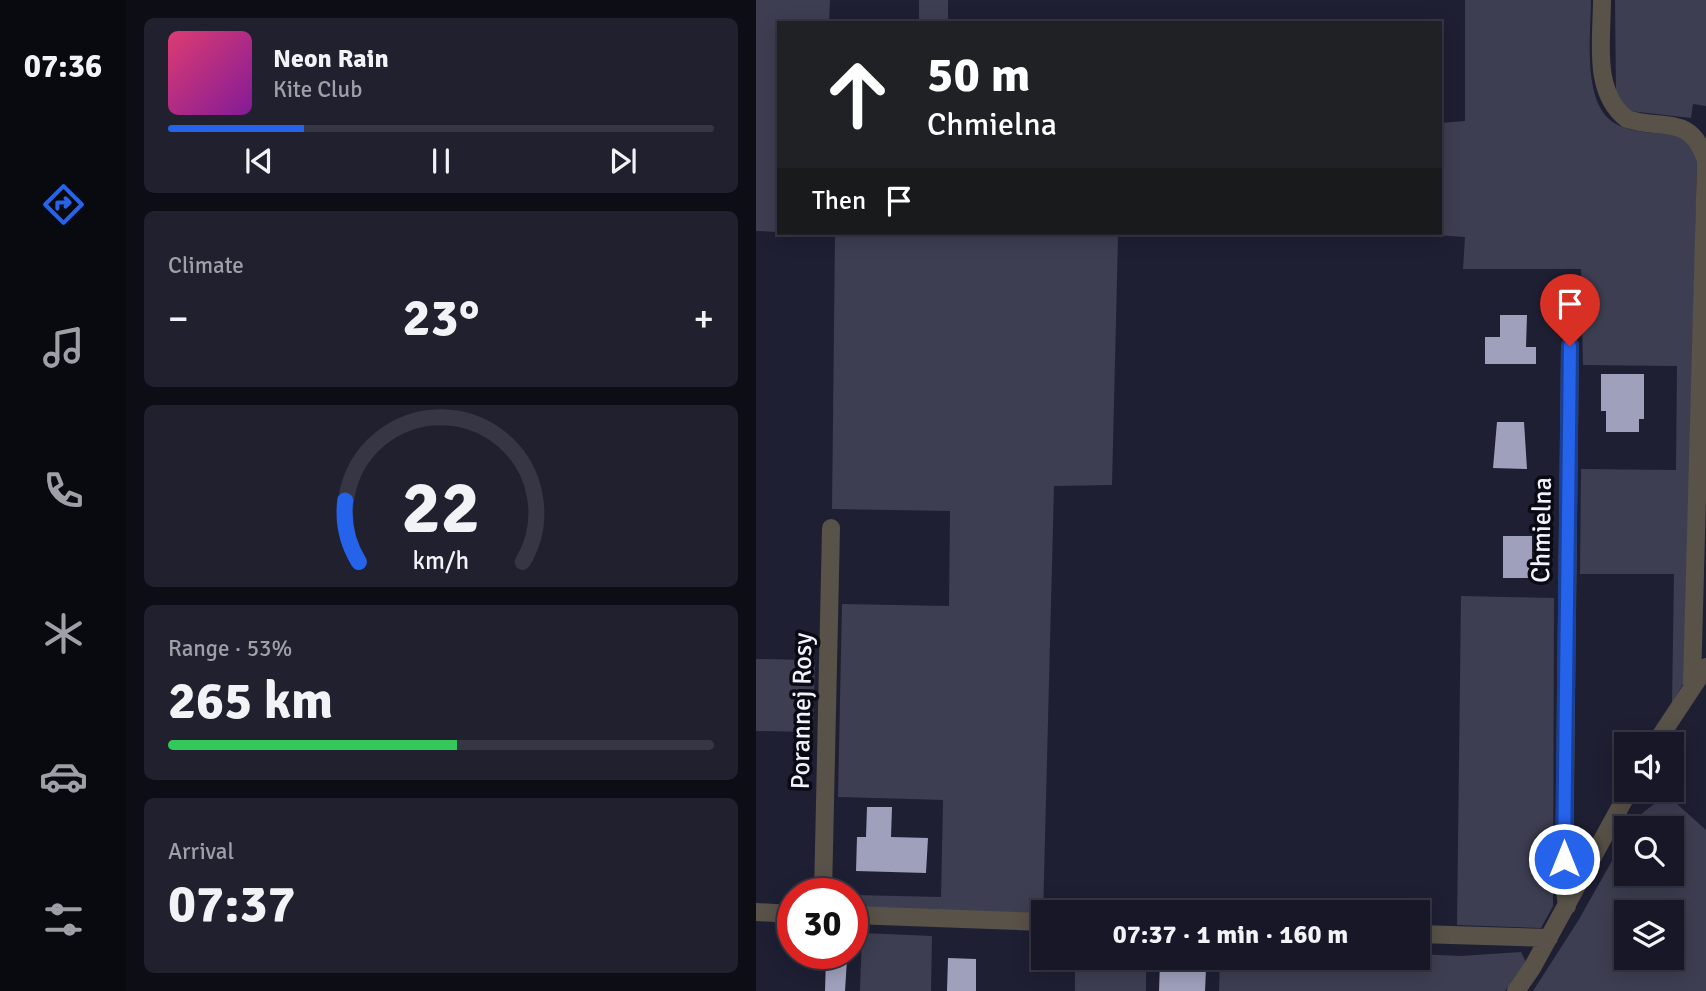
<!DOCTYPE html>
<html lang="en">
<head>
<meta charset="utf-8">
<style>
	body { margin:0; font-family:Signika,sans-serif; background:#20202f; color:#f1f3f6; height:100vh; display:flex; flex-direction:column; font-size:26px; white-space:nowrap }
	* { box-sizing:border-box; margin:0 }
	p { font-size:23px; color:#9e9fa7 }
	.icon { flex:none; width:38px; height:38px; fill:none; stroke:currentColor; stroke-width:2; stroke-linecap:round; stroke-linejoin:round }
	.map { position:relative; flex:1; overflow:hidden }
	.sheet { display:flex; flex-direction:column; gap:18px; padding:18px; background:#0d0d15; width:630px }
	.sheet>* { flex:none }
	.top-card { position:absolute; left:21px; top:21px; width:665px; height:214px; border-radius:0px; box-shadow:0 4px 18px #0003,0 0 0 2px #363644; background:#202124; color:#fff; overflow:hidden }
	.controls { position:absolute; left:858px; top:732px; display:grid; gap:14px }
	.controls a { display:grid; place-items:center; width:70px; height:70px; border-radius:0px; background:#171727; box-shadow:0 4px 18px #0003,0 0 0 2px #363644; font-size:35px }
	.speed { position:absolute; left:21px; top:878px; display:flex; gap:14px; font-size:35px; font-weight:700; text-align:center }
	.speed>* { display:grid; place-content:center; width:91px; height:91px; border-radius:50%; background:#171727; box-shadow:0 4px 18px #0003,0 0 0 2px #363644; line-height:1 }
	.speed .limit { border:10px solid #d22; background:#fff; color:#111 }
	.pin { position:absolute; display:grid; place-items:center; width:60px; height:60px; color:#fff; margin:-72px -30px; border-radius:50% 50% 50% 0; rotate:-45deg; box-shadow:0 0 7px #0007 }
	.pin .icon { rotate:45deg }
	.me { position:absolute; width:77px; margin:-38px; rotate:0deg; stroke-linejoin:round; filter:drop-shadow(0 0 5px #0008) }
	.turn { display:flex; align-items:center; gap:24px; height:147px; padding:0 35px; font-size:32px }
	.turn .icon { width:91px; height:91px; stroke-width:2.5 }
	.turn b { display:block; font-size:49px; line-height:60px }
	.then { display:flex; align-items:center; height:66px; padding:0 35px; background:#0003; gap:14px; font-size:26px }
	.big { font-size:52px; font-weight:700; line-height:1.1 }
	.sheet .tile { flex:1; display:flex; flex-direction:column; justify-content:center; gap:10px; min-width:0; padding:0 24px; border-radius:10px; background:#20202f }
	.sheet .dial { align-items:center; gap:0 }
	.dial svg { height:182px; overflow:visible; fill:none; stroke:#363644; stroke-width:7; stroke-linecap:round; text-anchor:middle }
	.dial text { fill:#f1f3f6; stroke:none }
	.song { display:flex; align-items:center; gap:21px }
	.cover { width:84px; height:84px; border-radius:10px; background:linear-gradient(135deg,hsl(340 70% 55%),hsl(290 70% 35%)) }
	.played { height:7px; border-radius:4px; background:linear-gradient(90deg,#2563eb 25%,#363644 25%) }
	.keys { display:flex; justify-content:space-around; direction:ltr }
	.heat { display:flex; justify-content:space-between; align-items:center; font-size:38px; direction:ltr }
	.charge { height:10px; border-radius:5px; background:linear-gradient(90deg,#34c759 53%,#363644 0) }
	.trip { position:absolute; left:275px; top:900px; width:399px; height:70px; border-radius:0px; background:#171727; box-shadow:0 4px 18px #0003,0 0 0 2px #363644; font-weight:700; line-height:70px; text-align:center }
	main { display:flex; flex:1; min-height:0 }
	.tabs { display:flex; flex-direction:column; width:126px; justify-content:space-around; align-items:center; background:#090910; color:#9e9fa7 }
	.tabs .icon { width:49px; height:49px }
	.tabs .current { color:#2563eb }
	.tabs b { font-size:32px; color:#f1f3f6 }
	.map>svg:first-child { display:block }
</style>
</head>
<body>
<main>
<nav class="tabs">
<b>07:36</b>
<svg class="icon current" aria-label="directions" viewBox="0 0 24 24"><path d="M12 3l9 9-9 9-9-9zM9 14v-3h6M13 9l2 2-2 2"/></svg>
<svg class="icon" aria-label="music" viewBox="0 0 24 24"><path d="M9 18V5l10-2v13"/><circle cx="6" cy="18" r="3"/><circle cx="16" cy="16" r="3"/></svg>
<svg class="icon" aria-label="phone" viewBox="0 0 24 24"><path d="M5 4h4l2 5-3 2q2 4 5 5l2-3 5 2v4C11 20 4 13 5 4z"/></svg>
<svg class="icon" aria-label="climate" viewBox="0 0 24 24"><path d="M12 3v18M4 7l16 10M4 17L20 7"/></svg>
<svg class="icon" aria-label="car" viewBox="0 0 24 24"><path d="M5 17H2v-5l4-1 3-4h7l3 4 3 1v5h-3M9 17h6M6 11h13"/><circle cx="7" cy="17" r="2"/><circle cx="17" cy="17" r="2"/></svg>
<svg class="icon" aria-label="filters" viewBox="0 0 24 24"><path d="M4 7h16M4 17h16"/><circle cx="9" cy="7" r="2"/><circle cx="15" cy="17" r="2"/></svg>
</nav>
<section class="sheet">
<div class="tile">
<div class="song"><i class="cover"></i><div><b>Neon Rain</b><p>Kite Club</p></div></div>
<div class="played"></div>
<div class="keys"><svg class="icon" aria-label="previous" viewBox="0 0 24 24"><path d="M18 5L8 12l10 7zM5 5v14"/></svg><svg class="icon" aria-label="pause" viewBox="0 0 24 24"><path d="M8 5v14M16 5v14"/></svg><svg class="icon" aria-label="next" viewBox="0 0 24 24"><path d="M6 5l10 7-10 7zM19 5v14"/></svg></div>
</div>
<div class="tile"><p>Climate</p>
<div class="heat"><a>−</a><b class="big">23°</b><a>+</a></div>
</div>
<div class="tile dial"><svg viewBox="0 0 100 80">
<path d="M14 69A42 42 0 1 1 86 69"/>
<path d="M14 69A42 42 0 0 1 8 42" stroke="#2563eb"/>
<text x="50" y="56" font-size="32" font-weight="700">22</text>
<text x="50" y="72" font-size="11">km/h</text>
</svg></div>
<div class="tile"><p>Range · 53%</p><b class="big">265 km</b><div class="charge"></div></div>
<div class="tile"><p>Arrival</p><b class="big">07:37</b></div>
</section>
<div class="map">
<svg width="950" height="991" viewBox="0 0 950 991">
	<rect width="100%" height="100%" fill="#1f1f34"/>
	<path fill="#3d3e51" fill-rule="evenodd" d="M0 0H74L73 23H23V232L0 231Z
		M163 0H192V23H163Z
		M709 0H835C835 34 825 105 860 124 878 134 906 133 926 135L941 157 931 658 927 684 916 703 918 574H824L825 469 920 470 921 366 827 365 825 269H707L709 237 652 233H684V123L709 121Z
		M859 0H950V106L937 104 935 118 874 111 860 95Z
		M51 233H418L362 237 356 485 298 486 287 916 96 910V894H78L81 879 97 895 185 897 187 800 82 797 86 604 193 606 194 511 76 509 79 234Z
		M705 596 798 598 797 906 785 928 701 925Z
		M0 659 59 660 57 732 0 731Z
		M902 801 921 804 950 830V991H777L822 921 870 836V873H915V828H874L880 818ZM870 912H915V957H870Z
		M106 933 176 936 175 991H104Z
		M765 952 770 962 749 991H463L464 957H662V954L704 956Z
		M319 957H390V991H319Z"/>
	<path fill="#9fa1bc" d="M744 315H771L770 347H780V364H729V337H744Z
		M845 374H888V419H883V432H850V411H845Z
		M741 422H768L771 469 737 468Z
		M747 536H776V578H747Z
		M111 807H136L135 837 172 838 170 873 100 871 101 837H110Z
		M70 958 91 959 89 991H69Z
		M192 958 220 959V991H191Z
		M404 962 450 969 449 991H403Z"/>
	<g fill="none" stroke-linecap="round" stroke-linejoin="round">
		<path stroke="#585248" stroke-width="18" d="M846 0C846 40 836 92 871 119 908 131 934 113 950 160
			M936 684 950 161
			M899 744 950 667
			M67 894 75 528
			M811 906 808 883 814 346
			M0 912 37 914
			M96 915 287 922
			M662 934 793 938
			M760 991 776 968 874 789"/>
	</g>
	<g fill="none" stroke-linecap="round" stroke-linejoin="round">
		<defs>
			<path id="route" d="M808 859 814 346"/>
		</defs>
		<use href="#route" stroke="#184099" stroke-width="18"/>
		<use href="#route" stroke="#2563eb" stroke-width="12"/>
	</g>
	<g text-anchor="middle" stroke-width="7" stroke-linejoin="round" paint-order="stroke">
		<g font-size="26" fill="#f1f2fe" stroke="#0a0a13">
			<text transform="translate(785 530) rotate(-89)" y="9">Chmielna</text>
			<text transform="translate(45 711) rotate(-89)" y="9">Porannej Rosy</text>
		</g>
	</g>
</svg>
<div class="controls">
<a><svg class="icon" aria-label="sound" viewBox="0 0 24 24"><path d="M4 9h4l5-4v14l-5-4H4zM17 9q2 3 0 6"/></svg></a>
<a><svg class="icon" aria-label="search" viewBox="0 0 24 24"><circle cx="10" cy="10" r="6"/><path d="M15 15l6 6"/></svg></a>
<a><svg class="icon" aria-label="layers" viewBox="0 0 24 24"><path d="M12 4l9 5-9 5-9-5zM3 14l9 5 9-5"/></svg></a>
</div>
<div class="speed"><div class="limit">30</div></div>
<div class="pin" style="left:814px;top:346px;background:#d93025"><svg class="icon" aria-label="arrive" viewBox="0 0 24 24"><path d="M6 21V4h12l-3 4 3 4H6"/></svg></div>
<svg class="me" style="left:808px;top:859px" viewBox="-20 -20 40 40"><circle r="17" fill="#2563eb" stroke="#fff" stroke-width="3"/><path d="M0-11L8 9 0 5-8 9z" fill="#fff"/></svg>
<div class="trip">07:37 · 1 min · 160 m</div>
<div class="top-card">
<div class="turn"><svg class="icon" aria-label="ahead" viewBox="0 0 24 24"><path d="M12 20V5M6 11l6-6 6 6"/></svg><div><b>50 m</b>Chmielna</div></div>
<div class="then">Then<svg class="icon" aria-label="arrive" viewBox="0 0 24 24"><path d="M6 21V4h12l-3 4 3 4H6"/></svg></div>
</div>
</div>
</main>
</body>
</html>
